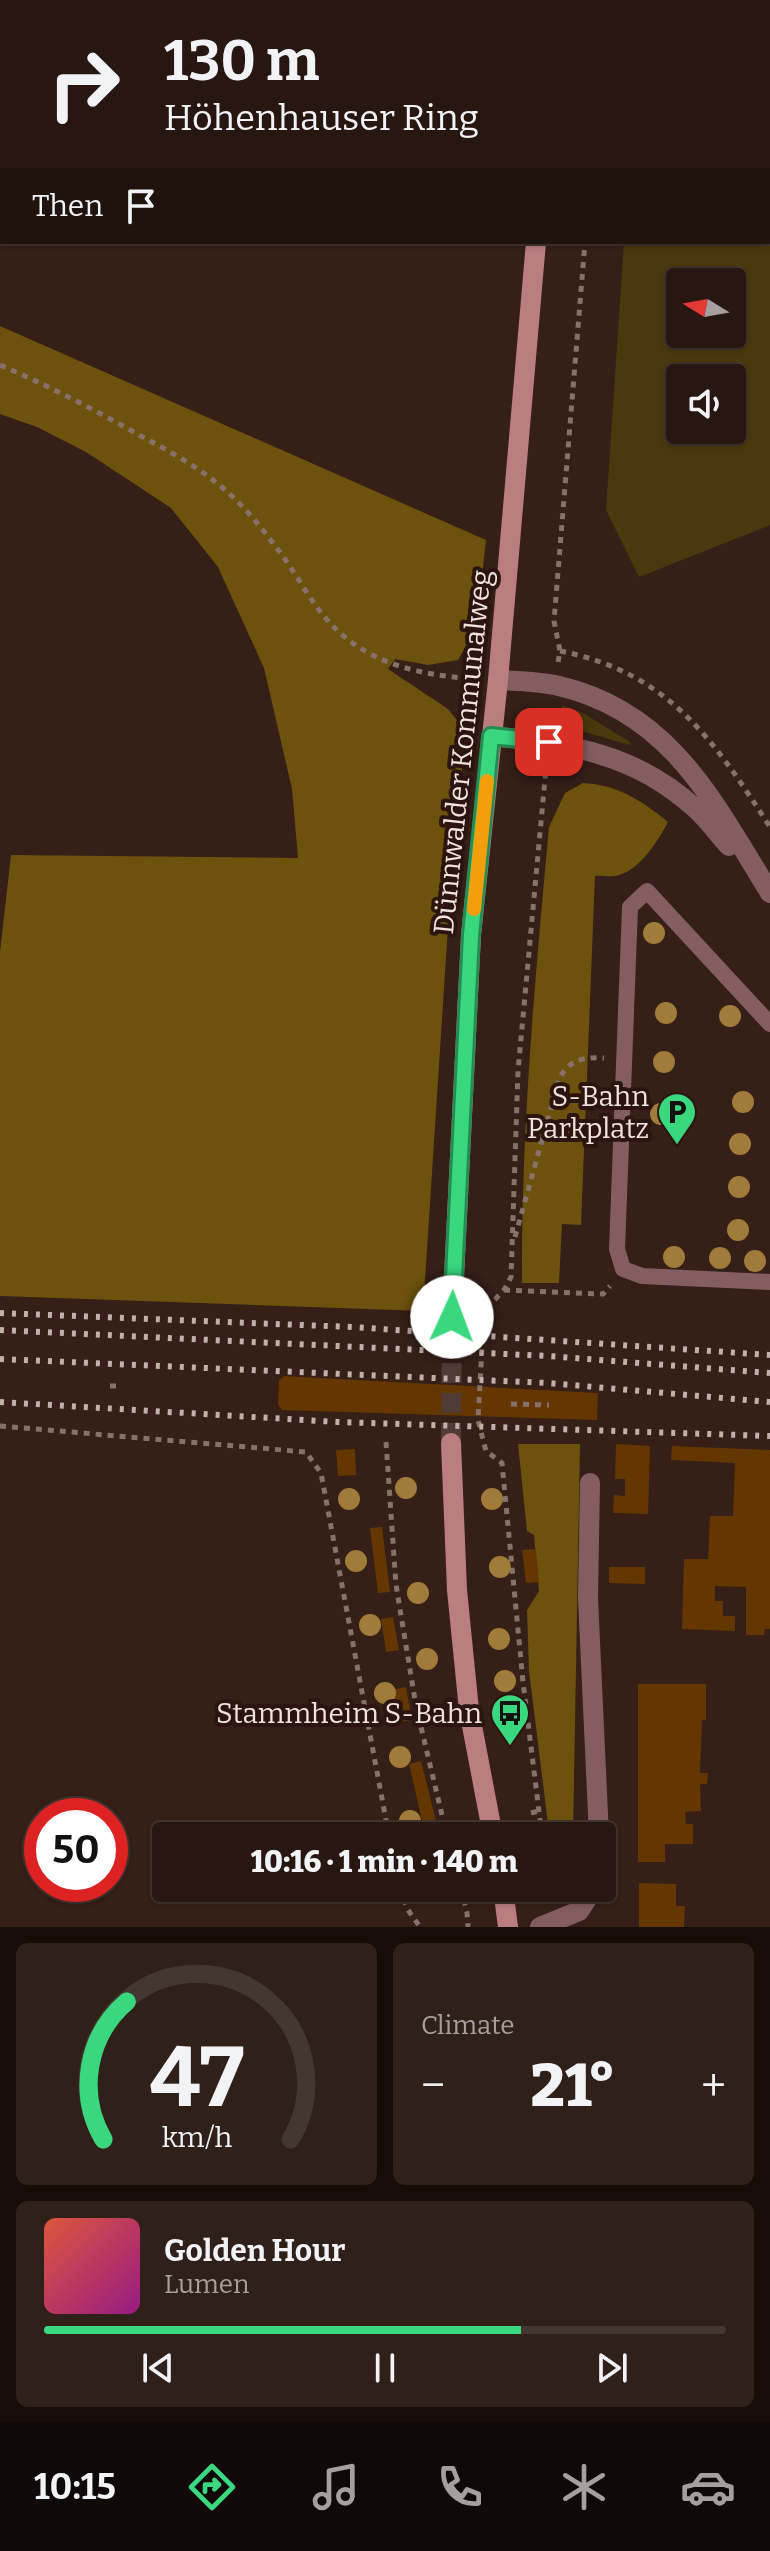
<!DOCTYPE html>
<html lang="en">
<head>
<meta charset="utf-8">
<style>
	body { margin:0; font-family:Bitter,serif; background:#30201a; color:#f1f3f6; height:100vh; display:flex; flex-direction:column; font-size:30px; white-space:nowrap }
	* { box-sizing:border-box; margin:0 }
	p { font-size:26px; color:#a59f9f }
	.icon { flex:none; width:44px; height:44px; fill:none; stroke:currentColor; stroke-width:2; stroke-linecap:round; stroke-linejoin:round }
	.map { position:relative; height:1927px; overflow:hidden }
	.drawer { display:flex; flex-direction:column; gap:16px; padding:16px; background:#160d09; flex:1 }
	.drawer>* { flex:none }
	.hud { position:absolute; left:0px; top:0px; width:770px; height:244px; box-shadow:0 2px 6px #0004,0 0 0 2px #443631; background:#281711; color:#f1f3f6; overflow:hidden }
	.needle { width:52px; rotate:281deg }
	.tools { position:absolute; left:666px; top:268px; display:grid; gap:16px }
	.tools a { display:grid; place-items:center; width:80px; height:80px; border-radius:8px; background:#281711; box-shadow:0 2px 6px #0004,0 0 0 2px #443631; font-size:40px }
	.speed { position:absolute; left:24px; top:1798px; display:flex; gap:16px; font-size:40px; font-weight:700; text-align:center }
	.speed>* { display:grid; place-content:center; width:104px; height:104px; border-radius:50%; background:#281711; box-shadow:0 2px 6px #0004,0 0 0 2px #443631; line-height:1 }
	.speed .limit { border:12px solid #d22; background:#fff; color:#111 }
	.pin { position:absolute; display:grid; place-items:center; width:68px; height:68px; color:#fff; margin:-34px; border-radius:16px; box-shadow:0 4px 12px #0006 }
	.me { position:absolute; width:88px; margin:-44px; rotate:2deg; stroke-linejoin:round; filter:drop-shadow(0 0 6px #0008) }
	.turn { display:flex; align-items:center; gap:28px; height:168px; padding:0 32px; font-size:36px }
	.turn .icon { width:104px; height:104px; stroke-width:2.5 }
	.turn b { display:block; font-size:56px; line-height:68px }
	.then { display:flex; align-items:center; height:76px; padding:0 32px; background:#0003; gap:16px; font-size:30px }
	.big { font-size:60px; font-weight:800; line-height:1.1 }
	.drawer .card { flex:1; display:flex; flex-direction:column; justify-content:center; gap:12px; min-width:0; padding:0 28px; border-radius:12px; background:#30201a }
	.drawer .dial { align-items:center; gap:0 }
	.dial svg { height:208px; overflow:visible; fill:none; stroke:#443631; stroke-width:7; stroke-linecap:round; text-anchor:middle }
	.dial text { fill:#f1f3f6; stroke:none }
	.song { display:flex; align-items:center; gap:24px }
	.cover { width:96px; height:96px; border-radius:12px; background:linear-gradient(135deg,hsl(10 70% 55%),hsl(310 70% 35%)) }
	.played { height:8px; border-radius:4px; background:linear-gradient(90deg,#39d87f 70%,#443631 70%) }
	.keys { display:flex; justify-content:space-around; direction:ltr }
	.heat { display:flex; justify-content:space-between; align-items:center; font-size:44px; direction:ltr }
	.drawer .tiles { flex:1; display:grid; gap:16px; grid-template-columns:1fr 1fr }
	.card:last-child { grid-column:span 2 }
	.trip { position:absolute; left:152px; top:1822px; width:464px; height:80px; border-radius:8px; background:#281711; box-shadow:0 2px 6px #0004,0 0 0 2px #443631; font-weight:800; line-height:80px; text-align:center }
	.menu { display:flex; height:128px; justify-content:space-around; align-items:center; background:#100907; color:#a59f9f }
	.menu .icon { width:56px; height:56px }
	.menu .current { color:#39d87f }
	.menu b { font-size:36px; color:#f1f3f6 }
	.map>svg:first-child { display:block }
</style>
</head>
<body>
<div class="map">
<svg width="770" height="1927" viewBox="0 0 770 1927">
	<rect width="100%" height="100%" fill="#351f17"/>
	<path fill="#4b390d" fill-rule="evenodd" d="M640 0H770V525L639 577 606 510 624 242H768V2H640ZM680 282H732V334H680ZM680 378H732V430H680Z
		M562 705 583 713 627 740 631 743 630 745 560 725Z"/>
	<path fill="#6c520c" d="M0 326 486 540 476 629 458 660 428 665 395 659 388 669 448 709 459 723 464 749 451 881 423 1311 0 1296V952L11 855 298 858 292 789 264 668 218 567 171 508 86 452 37 427 0 414Z
		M583 783C618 785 641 800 668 822 658 841 638 873 615 876 609 877 601 875 595 876L581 1225 562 1224 559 1283H522C521 1131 535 979 549 827L565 793Z
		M518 1444H580L573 1836H550L549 1832 529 1671 527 1610 539 1591 534 1535 527 1531Z"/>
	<path fill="#643700" d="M284 1376 598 1393 597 1420 282 1410 278 1405 279 1380Z
		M616 1444 650 1446 648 1514 613 1513 614 1495 625 1496V1479H615Z
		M672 1446 770 1450V1629H765L764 1635H746V1587L715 1586V1601H723V1616H735V1631L682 1629 684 1559H708L710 1516H733L735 1463 671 1460Z
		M355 1449 356 1475 338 1476 336 1450Z
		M382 1527 390 1592 378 1593 370 1528Z
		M536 1549 539 1582 526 1583 522 1550Z
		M609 1567H645V1584L609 1583Z
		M393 1617 399 1650 386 1652 381 1619Z
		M638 1684H706V1720H702L700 1773H708L707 1784H700L701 1811 685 1812 686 1824H693V1844H665V1862H638Z
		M406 1687 412 1720 399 1722 392 1690Z
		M421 1761 437 1825 424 1829 409 1764Z
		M639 1883 676 1884V1906H685L684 1927H639Z"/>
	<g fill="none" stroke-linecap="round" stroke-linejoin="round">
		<path stroke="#513c35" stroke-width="20" stroke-dasharray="20 10" stroke-linecap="butt" d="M451 1443 452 1317"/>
		<path stroke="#86726b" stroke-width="5" stroke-dasharray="6 6" stroke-linecap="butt" d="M603 2V0
			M768 20 770 19
			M0 365C49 386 95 410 141 436 167 450 195 465 218 484 242 503 261 527 279 551 299 577 313 608 337 630 374 666 427 676 477 679
			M560 651C668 672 714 740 770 827
			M558 662 560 651 554 621 585 242
			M515 1237 559 1079C569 1060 582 1057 604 1058
			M504 1290 603 1294 610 1286
			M110 1386H120
			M511 1404 549 1405
			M0 1426 306 1452 321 1473 389 1836
			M386 1442 396 1585 416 1706 447 1836
			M531 1813 539 1811
			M542 1836 523 1682 502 1463 486 1451 478 1420 484 1311 504 1290 511 1277 518 1071 546 768
			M399 1888 408 1910 420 1927
			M461 1888 467 1913 468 1927"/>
		<path stroke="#845e5f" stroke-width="16" d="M770 1024 647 891 630 907 617 1249 623 1269 642 1276 770 1282"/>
		<path stroke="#845e5f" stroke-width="20" d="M590 1483 588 1598 599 1836
			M540 1927 579 1911 594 1888"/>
		<path stroke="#845e5f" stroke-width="20" d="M498 680C518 681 539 681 559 686 671 712 715 804 770 893
			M491 736C571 745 634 752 696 809 708 820 718 834 729 846"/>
		<path stroke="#ba7e80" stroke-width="20" d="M557 2 558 0
			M452 1317 471 935 498 680 536 242
			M451 1443 457 1590 469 1710 493 1836
			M503 1888 508 1927"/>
		<path stroke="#c2b0ab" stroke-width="6" stroke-dasharray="4 8" stroke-linecap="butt" d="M0 1313 352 1327 770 1355
			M0 1330 548 1356 770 1373
			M0 1359 548 1383 770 1402
			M0 1402 338 1422 770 1436"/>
	</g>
	<g fill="#a07b39">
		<circle cx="654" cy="933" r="11"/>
		<circle cx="666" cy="1013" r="11"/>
		<circle cx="730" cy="1016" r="11"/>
		<circle cx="664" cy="1062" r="11"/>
		<circle cx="743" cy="1102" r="11"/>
		<circle cx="661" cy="1114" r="11"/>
		<circle cx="740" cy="1144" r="11"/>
		<circle cx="739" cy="1187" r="11"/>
		<circle cx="738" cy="1230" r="11"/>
		<circle cx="674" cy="1257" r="11"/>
		<circle cx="720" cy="1258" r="11"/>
		<circle cx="755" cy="1261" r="11"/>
		<circle cx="406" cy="1488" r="11"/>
		<circle cx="349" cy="1499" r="11"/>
		<circle cx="492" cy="1499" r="11"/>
		<circle cx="356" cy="1561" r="11"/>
		<circle cx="500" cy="1567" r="11"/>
		<circle cx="418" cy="1593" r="11"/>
		<circle cx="370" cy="1625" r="11"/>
		<circle cx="499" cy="1639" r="11"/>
		<circle cx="427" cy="1659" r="11"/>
		<circle cx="505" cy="1681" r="11"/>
		<circle cx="385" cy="1693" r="11"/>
		<circle cx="400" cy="1757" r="11"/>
		<circle cx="410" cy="1821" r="11"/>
	</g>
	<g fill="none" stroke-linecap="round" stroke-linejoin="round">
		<defs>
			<path id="route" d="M452 1317 471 935 491 736 549 742"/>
		</defs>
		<use href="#route" stroke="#258c53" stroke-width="20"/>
		<use href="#route" stroke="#39d87f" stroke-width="14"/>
		<path stroke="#f59e0b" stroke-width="14" d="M474 909 487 781"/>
	</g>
	<defs>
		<symbol id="parking-pin" viewBox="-11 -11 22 30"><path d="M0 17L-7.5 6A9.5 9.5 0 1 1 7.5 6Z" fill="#39d87f" stroke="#2b150e"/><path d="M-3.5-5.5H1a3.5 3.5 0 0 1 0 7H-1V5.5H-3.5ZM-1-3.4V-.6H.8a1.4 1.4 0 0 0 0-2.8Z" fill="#111"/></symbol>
		<symbol id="bus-pin" viewBox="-11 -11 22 30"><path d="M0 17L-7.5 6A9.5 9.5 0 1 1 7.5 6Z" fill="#39d87f" stroke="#2b150e"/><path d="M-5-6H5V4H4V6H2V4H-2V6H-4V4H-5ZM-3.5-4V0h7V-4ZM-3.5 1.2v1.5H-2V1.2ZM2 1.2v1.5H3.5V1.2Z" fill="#111"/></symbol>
	</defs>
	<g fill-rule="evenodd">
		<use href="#parking-pin" x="655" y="1090" width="44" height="60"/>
		<use href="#bus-pin" x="488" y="1691" width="44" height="60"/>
	</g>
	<g text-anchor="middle" stroke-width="8" stroke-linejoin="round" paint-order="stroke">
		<g font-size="28" fill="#f2e2dd" stroke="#2b150e">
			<text transform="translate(462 752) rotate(-84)" y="10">Dünnwalder Kommunalweg</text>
		</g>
		<g font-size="28" fill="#f2e2dd" stroke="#2b150e" text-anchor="end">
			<text x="649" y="1106">S-Bahn<tspan x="649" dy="32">Parkplatz</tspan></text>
			<text x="482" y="1723">Stammheim S-Bahn</text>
		</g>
	</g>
</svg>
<div class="tools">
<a><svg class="needle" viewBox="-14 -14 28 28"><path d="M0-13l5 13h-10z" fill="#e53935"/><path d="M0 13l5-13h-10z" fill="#a59f9f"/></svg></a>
<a><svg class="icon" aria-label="sound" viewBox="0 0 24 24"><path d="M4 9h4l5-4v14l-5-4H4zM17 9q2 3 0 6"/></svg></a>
</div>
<div class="speed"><div class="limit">50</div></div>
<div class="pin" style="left:549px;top:742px;background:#d93025"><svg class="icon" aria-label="arrive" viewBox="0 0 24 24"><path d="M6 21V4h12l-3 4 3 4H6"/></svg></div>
<svg class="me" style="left:452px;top:1317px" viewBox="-20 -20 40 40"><circle r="19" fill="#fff"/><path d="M0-13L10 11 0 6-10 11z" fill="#39d87f"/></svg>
<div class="trip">10:16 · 1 min · 140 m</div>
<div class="hud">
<div class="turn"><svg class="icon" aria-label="right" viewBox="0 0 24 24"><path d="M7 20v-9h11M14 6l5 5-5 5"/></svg><div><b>130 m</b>Höhenhauser Ring</div></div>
<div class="then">Then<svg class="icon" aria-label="arrive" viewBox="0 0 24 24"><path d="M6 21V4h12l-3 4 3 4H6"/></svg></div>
</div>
</div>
<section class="drawer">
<div class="tiles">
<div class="card dial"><svg viewBox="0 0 100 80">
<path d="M14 69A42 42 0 1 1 86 69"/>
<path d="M14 69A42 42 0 0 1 23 16" stroke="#39d87f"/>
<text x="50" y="56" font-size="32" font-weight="700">47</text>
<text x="50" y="72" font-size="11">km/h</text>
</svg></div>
<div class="card"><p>Climate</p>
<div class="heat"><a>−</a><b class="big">21°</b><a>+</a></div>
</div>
<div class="card">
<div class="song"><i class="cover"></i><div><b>Golden Hour</b><p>Lumen</p></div></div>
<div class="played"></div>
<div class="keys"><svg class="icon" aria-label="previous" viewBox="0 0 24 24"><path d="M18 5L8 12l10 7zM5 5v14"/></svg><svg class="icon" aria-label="pause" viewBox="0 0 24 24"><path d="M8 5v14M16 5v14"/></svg><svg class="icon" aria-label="next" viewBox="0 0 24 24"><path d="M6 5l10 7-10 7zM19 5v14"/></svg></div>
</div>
</div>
</section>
<nav class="menu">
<b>10:15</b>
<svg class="icon current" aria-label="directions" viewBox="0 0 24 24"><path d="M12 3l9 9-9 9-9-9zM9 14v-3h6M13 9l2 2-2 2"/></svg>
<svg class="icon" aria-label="music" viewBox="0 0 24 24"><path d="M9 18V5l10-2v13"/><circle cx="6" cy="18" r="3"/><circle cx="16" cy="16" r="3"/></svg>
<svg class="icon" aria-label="phone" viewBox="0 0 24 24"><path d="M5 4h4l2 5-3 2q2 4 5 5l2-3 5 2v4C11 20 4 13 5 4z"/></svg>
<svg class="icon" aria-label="climate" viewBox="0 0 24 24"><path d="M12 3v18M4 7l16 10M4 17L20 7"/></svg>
<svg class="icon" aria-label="car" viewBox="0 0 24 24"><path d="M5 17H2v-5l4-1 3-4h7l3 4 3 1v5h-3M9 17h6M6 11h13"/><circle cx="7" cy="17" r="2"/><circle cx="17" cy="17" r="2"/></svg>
</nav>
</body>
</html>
